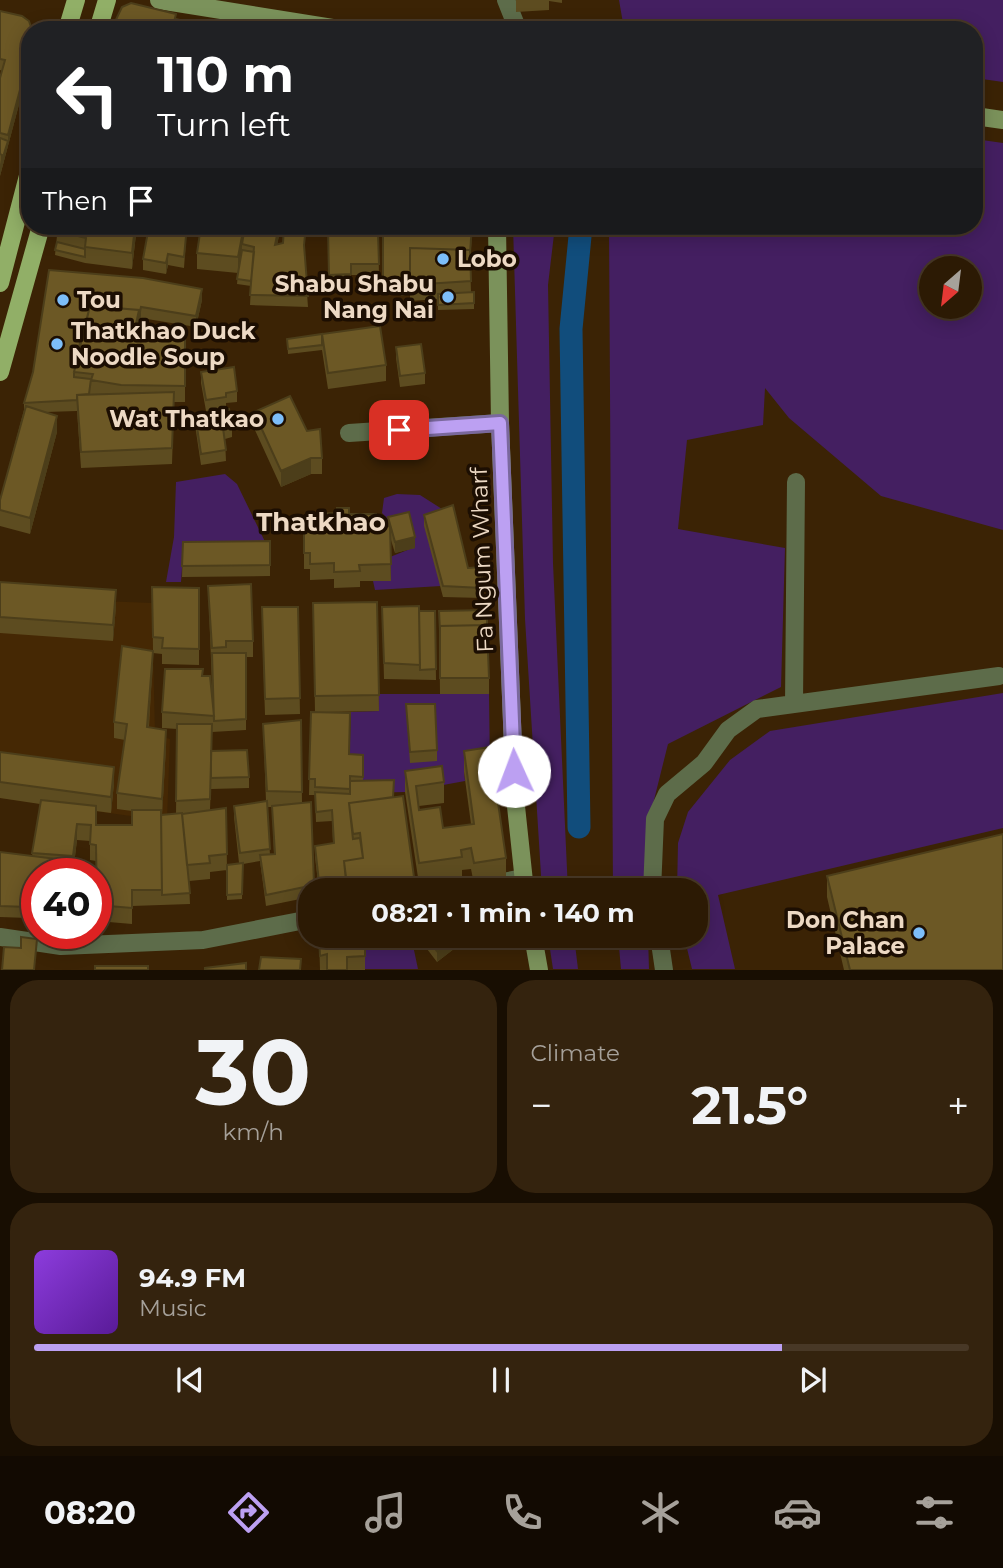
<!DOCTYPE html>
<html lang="en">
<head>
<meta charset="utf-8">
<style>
	body { margin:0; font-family:Montserrat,sans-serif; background:#34230e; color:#f1f3f6; height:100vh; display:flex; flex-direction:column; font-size:26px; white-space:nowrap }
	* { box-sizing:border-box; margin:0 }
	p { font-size:23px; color:#a6a19a }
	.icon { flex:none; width:38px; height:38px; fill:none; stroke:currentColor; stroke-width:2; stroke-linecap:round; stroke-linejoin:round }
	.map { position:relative; height:970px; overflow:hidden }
	.sheet { display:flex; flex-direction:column; gap:10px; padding:10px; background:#180e02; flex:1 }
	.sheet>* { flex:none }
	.guide { position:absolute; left:21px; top:21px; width:962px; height:214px; border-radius:28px; box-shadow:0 4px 18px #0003,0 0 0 2px #483826; background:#202124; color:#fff; overflow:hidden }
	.needle { width:46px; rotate:208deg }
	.tools { position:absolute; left:919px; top:256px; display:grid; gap:14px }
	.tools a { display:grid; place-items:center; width:63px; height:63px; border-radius:50%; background:#2c1a04; box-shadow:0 4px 18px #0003,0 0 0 2px #483826; font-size:35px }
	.speed { position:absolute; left:21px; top:858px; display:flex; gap:14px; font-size:35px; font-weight:700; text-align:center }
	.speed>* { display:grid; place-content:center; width:91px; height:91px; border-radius:50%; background:#2c1a04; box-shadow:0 4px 18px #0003,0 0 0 2px #483826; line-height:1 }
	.speed .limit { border:10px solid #d22; background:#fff; color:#111 }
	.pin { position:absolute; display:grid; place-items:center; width:60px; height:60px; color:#fff; margin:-30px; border-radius:14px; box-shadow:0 4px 10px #0006 }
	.me { position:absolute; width:77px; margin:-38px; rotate:358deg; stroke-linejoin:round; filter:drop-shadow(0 0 5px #0008) }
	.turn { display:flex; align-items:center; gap:24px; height:147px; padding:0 21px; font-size:32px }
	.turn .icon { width:91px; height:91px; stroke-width:2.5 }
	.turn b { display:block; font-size:49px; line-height:60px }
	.then { display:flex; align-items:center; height:66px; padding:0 21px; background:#0003; gap:14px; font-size:26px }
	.big { font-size:52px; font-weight:700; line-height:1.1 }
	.sheet .widget { flex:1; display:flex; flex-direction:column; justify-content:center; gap:10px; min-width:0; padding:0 24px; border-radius:28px; background:#34230e }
	.sheet .dial { align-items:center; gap:0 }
	.dial b { font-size:91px; line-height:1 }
	.song { display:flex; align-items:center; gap:21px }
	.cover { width:84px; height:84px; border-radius:10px; background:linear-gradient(135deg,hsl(270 70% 55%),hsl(270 70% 35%)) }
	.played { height:7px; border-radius:4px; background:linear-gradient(90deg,#bca0f2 80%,#483826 80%) }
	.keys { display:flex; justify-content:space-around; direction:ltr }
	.heat { display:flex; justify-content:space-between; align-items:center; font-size:38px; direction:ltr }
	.sheet .tiles { flex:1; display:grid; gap:10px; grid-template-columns:1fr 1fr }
	.widget:last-child { grid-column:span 2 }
	.trip { position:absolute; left:298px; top:878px; width:410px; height:70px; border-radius:28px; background:#2c1a04; box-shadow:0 4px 18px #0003,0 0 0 2px #483826; font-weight:700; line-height:70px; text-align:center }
	.menu { display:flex; height:112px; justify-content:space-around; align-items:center; background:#120a02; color:#a6a19a }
	.menu .icon { width:49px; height:49px }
	.menu .on { color:#bca0f2 }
	.menu b { font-size:32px; color:#f1f3f6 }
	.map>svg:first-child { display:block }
</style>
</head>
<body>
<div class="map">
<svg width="1003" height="970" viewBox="0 0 1003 970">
	<rect width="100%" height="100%" fill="#3b2305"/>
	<path fill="#452804" d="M0 597 152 603 155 734 170 739 167 821 0 798Z"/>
	<path fill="#441f61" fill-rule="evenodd" d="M619 0H1003V82L975 78V30H631L624 29Z
		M975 139 1003 143V530L881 496 789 418 765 388 763 425 687 440 678 529 785 548 781 687 668 744 647 828 648 891H613L609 226H975ZM931 268H970V306H931Z
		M513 226H555L548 285 553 563 568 891H542L525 619Z
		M225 474 237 484 270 552 183 554 181 582H166L174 537 176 482Z
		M397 494 420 495 453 516 441 586 375 590 373 581 391 580 390 557 415 547 382 513 384 498Z
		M1003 693V828L718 895 735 969H692L684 936H695V891H677L678 843 688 812 730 760 770 731Z
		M378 694H489L490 768 464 772 465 781 405 792 363 793 349 770 351 712 379 711Z
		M364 936H411L418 969H365Z
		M548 936H574L578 969H553Z
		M618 936H648L649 969H621Z"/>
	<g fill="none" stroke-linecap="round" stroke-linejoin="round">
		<path stroke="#114d7c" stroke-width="23" d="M579 827 571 329 581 226"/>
		<path stroke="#5d6c4a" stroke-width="18" d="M506 0 518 30
			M349 433 500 423
			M794 704 796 482
			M457 891 523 878
			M652 891 655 819 667 794 704 763 728 730 757 709 999 676
			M659 936 664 970
			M0 937 61 946 203 940 310 919"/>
		<path stroke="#7b925b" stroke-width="18" d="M159 0 345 30
			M975 116 1003 120
			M497 226 500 423 515 797 525 891
			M533 936 539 970"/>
		<path stroke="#91af67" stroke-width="18" d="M67 30 76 0
			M98 30 107 0
			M0 283 30 168
			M0 372 41 226"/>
	</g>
	<path fill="#5d4c20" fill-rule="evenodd" d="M516 0H562V3L549 1V10L516 12Z
		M0 11 30 30V63L0 176V78L2 71 0 70Z
		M58 226H137L132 269 85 263 55 255Z
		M187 226 184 268 168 265 166 274 143 270V259Z
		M281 226 277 245 304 251 308 307 250 305 251 286 237 284 238 273 197 269V253Z
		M383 226 472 235 470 261 471 292H474V309L438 310V299L410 301V294L401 296 399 290 383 289Z
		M328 230 378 233 379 275H351V285H329Z
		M49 270 202 300 196 327 141 318 136 338H185V402H174L172 464 81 468 77 411 46 412 57 432 30 534 0 526V500L24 410V403L33 372Z
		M380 326 386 365V381L328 389 322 350 288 354 287 339Z
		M396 347 425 373V384L400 387 396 358Z
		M201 372 237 391V402L226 403V408L206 411 201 383Z
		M254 412 307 431 322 458V474H311L281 487 254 428Z
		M195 414 232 426V437L225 439 226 461 201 465 195 425Z
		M349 514 376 527 388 526V517L415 548 395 553 390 537 391 581H360V587L334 588V579L310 580V569H304V529L315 528Z
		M424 515 468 568 482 567V598L443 597 424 526Z
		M270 541V576L182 577 183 542Z
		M0 582 116 606 113 641 0 633Z
		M208 586 253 641V657H246V730L212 732 211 751 249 777V788L211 789V782L210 810 226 808 227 870 210 872V879L189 881 190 904 132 906V924L97 921 96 861 90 860V841L77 840 73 873H37V909H29L28 918 0 917V852L32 856 40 804 0 798V752L114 783 111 813 96 811V825H132V811L117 809V793L125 740 114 738V722L153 651 152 587 199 588V665L162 664V654L153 653 149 727 166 746 162 815 176 814 177 729 162 728V712L202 676 213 709Z
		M377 602 379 711 326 712 349 754 363 755V781L394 797 414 877V891H319L315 857V846L333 843 332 821 316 822 315 795H309L311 712H315L313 603Z
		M298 607 300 714 265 715 262 623Z
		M382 607 419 611H435L436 680 384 679Z
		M439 611 489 678V694H440Z
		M406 704 437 750V761L410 763Z
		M301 720 302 803 311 802 314 891H310V897L266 906 260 861 243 864 242 899 227 900V865L239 863 234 817V806L266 801 263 724ZM267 807H272L274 854 270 855Z
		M464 751 506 858V879L474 884 471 869 462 870V877L419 884 405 792V771L444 782V803L419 806V810L443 828 471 824 464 772Z
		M827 876 1003 970H844L827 897Z
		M319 936H365V970H320Z
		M417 936H459V945L437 962Z"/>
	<path fill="#4c3e1a" d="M30 52V63L0 176V165L2 155 8 141V135Z
		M135 226H137L132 269V253Z
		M244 226H247L242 244V250L238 273V257Z
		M279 226H281L275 256V245Z
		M410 253V294L401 296V285Z
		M168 254V265L166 274V263Z
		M202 289V300L196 327V316Z
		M141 307V318L133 354V338L139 310Z
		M57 416V432L30 534V518Z
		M311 458V474L281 487V471Z
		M415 537V548L395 553V542Z
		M116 590V606L113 641V625Z
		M153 651V667L147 743V727Z
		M166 730V746L162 815V799Z
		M114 767V783L111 813V797Z
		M77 824V840L73 873H72Z
		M456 936H459V945L437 962V951Z"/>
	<path fill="#6c5825" stroke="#4c3e1a" stroke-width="2" d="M131 3 176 14 172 30H111L122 7Z
		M0 11 22 16 29 21 32 30H30V52L8 135 0 133V78L5 60 0 59Z
		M176 19 202 26 201 30H173Z
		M0 138 8 141 2 160V155L0 154Z
		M58 226H135L132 253 85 247 86 238 57 231Z
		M149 226H187L184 257 168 254 166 263 143 259Z
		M201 226H244L238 257 197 253Z
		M245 226H279L275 245 283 243 284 226H306L304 245 308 296 250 295 254 247 242 244Z
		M333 226H367V232L378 233 379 264H351V274L329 275 328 230H333Z
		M383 226H472L470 253V250L410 248V283L401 285 399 279 383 278Z
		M57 242 85 249V257L55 250Z
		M410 248 470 250 471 281 410 285Z
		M242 250 254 252 251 281 237 279Z
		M49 270 143 278 202 289 196 316 141 307 139 316V310L90 306 83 333 82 332 74 372V377L91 379 89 394 77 395V400L24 403 33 372Z
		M474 292V303L438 305V294Z
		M90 306 139 310 133 338H185V386L121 385 91 380 93 374 74 372Z
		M380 326 386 365 328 373 322 334Z
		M322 334V345L288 349 287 339Z
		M421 344 425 373 400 376 396 347Z
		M234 367 237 391 226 393V397L206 400 201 372Z
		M174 392 172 448 81 452 77 395Z
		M290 396 307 431 320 429 322 458H311L281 471 254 412Z
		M26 406 57 416 30 518 0 510V500Z
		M229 409 232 426 223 428 226 450 201 454 195 414Z
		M453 505 468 568 482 567V588L443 586 424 515Z
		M337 508H349V514H376V527L390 526 391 564 359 565 360 571 334 572V563L310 564V553H304V529L315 528V514L337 513Z
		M409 512 415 537 395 542 388 517Z
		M270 541V565L182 566 183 542Z
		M0 582 116 590 113 625 0 617Z
		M251 584 253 641H226V647L212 648 208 586Z
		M152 587 199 588V649L162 648 163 638 153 637Z
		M377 602 379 695 315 696 313 603Z
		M419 606 420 665 384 663 382 607Z
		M262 607H298L300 698 265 699Z
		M487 610V625L440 626V631L439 611Z
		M419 611H435L436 669 420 670Z
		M487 625 489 678H440V626Z
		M122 646 153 651 147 727 166 730 162 799 117 793 127 724 114 722Z
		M212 653H246V719L214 721Z
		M165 669H203L202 676H210L214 716 162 712Z
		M406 704H435L437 750 410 752Z
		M311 712 350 713 349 754 363 755V777L350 776V789L315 787V779H309Z
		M301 720 302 792 267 791 263 724Z
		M177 724H212L210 799 176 801Z
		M490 747 506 858 474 863 471 848 461 850 462 857 419 863 405 771 442 766 444 782 416 786 419 810 440 807 443 828 474 824 464 751Z
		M247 750 249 777 211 778V751Z
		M0 752 114 767 111 797 0 782Z
		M394 780 393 797 349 803 353 839 360 838 363 858 344 861 347 891H320L315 846 334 843 332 810 316 812 315 792 350 794V781Z
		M403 796 414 877 347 885 344 861 363 858 360 833 353 834 349 803Z
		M41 800 96 806V825H132V810H161L162 890H132V908L97 905 96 845 90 844 91 825 77 824 73 856 32 853Z
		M267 801 270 849 240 853 234 806Z
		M311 802 314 885 266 895 260 855 275 854 272 806Z
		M226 808 227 854 209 856 210 863 187 865 182 814Z
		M182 813 190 893 162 895 161 815Z
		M1003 834V970H850L827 876Z
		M0 852 73 861 72 873H37V898H29L28 907 0 906Z
		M243 863 242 894 227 895V865Z
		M319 936H365V956L347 957V970H327V954L320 956Z
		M425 936H456L437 951Z
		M21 937 37 939 34 970H2L4 947 21 948Z
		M261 957 301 959 300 970H259Z
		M246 963V970H205V968Z
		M95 966H148V970H95Z"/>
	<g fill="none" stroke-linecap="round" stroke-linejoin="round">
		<defs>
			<path id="route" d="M399 430 500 423 514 771"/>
		</defs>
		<use href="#route" stroke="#7a689d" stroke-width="18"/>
		<use href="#route" stroke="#bca0f2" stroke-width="12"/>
	</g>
	<g fill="#7dbef9" stroke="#1c0e02" stroke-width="2.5">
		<circle cx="443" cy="259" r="7"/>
		<circle cx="448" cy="297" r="7"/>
		<circle cx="63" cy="300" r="7"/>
		<circle cx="57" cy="344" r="7"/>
		<circle cx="278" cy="419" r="7"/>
		<circle cx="919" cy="933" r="7"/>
	</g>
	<g text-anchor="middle" stroke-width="7" stroke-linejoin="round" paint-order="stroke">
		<g font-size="23" font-weight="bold" fill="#edd9c4" stroke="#1c0e02" text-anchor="start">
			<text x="457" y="267">Lobo</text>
			<text x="434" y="292" text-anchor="end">Shabu Shabu<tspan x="434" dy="26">Nang Nai</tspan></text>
			<text x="77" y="308">Tou</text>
			<text x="71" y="339">Thatkhao Duck<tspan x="71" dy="26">Noodle Soup</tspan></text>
			<text x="264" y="427" text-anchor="end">Wat Thatkao</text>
			<text x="905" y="928" text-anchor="end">Don Chan<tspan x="905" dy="26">Palace</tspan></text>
		</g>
		<g font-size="23" fill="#edd9c4" stroke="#1c0e02">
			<text transform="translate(482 560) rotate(-92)" y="8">Fa Ngum Wharf</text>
		</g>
		<g font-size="26" font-weight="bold" fill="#edd9c4" stroke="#1c0e02">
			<text x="321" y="531">Thatkhao</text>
		</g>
	</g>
</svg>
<div class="tools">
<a><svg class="needle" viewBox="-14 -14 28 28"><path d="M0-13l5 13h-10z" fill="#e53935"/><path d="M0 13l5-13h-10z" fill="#a6a19a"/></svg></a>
</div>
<div class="speed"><div class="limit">40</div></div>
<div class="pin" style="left:399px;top:430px;background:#d93025"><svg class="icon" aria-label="arrive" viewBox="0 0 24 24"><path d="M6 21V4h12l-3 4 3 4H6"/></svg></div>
<svg class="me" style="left:514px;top:771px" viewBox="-20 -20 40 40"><circle r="19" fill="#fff"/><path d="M0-13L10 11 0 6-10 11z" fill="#bca0f2"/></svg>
<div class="trip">08:21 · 1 min · 140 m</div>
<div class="guide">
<div class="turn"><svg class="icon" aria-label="left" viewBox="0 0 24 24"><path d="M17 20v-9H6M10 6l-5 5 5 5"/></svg><div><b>110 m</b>Turn left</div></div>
<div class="then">Then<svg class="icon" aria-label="arrive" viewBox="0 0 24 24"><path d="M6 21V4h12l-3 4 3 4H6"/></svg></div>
</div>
</div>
<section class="sheet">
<div class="tiles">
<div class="widget dial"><b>30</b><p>km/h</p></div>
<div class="widget"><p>Climate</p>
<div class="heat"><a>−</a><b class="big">21.5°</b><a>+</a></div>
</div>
<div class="widget">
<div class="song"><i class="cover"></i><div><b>94.9 FM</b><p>Music</p></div></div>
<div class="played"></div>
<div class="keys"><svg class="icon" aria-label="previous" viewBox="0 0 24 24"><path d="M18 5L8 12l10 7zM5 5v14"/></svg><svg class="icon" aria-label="pause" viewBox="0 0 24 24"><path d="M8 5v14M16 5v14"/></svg><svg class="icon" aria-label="next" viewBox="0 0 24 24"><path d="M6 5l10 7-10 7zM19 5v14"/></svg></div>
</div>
</div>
</section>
<nav class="menu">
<b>08:20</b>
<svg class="icon on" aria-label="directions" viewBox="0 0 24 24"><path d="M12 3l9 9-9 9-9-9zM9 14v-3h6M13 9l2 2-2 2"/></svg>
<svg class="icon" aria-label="music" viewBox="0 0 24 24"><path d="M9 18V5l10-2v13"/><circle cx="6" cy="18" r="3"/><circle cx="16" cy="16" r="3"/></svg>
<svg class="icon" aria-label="phone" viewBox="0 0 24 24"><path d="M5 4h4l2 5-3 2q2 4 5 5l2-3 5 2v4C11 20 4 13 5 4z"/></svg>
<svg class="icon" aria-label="climate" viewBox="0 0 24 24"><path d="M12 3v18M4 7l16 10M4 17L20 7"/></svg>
<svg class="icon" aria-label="car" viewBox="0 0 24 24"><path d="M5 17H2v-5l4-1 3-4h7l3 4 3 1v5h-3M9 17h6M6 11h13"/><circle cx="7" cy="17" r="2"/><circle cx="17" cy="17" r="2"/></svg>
<svg class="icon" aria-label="filters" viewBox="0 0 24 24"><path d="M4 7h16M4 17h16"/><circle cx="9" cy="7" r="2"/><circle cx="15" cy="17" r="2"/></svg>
</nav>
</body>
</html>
